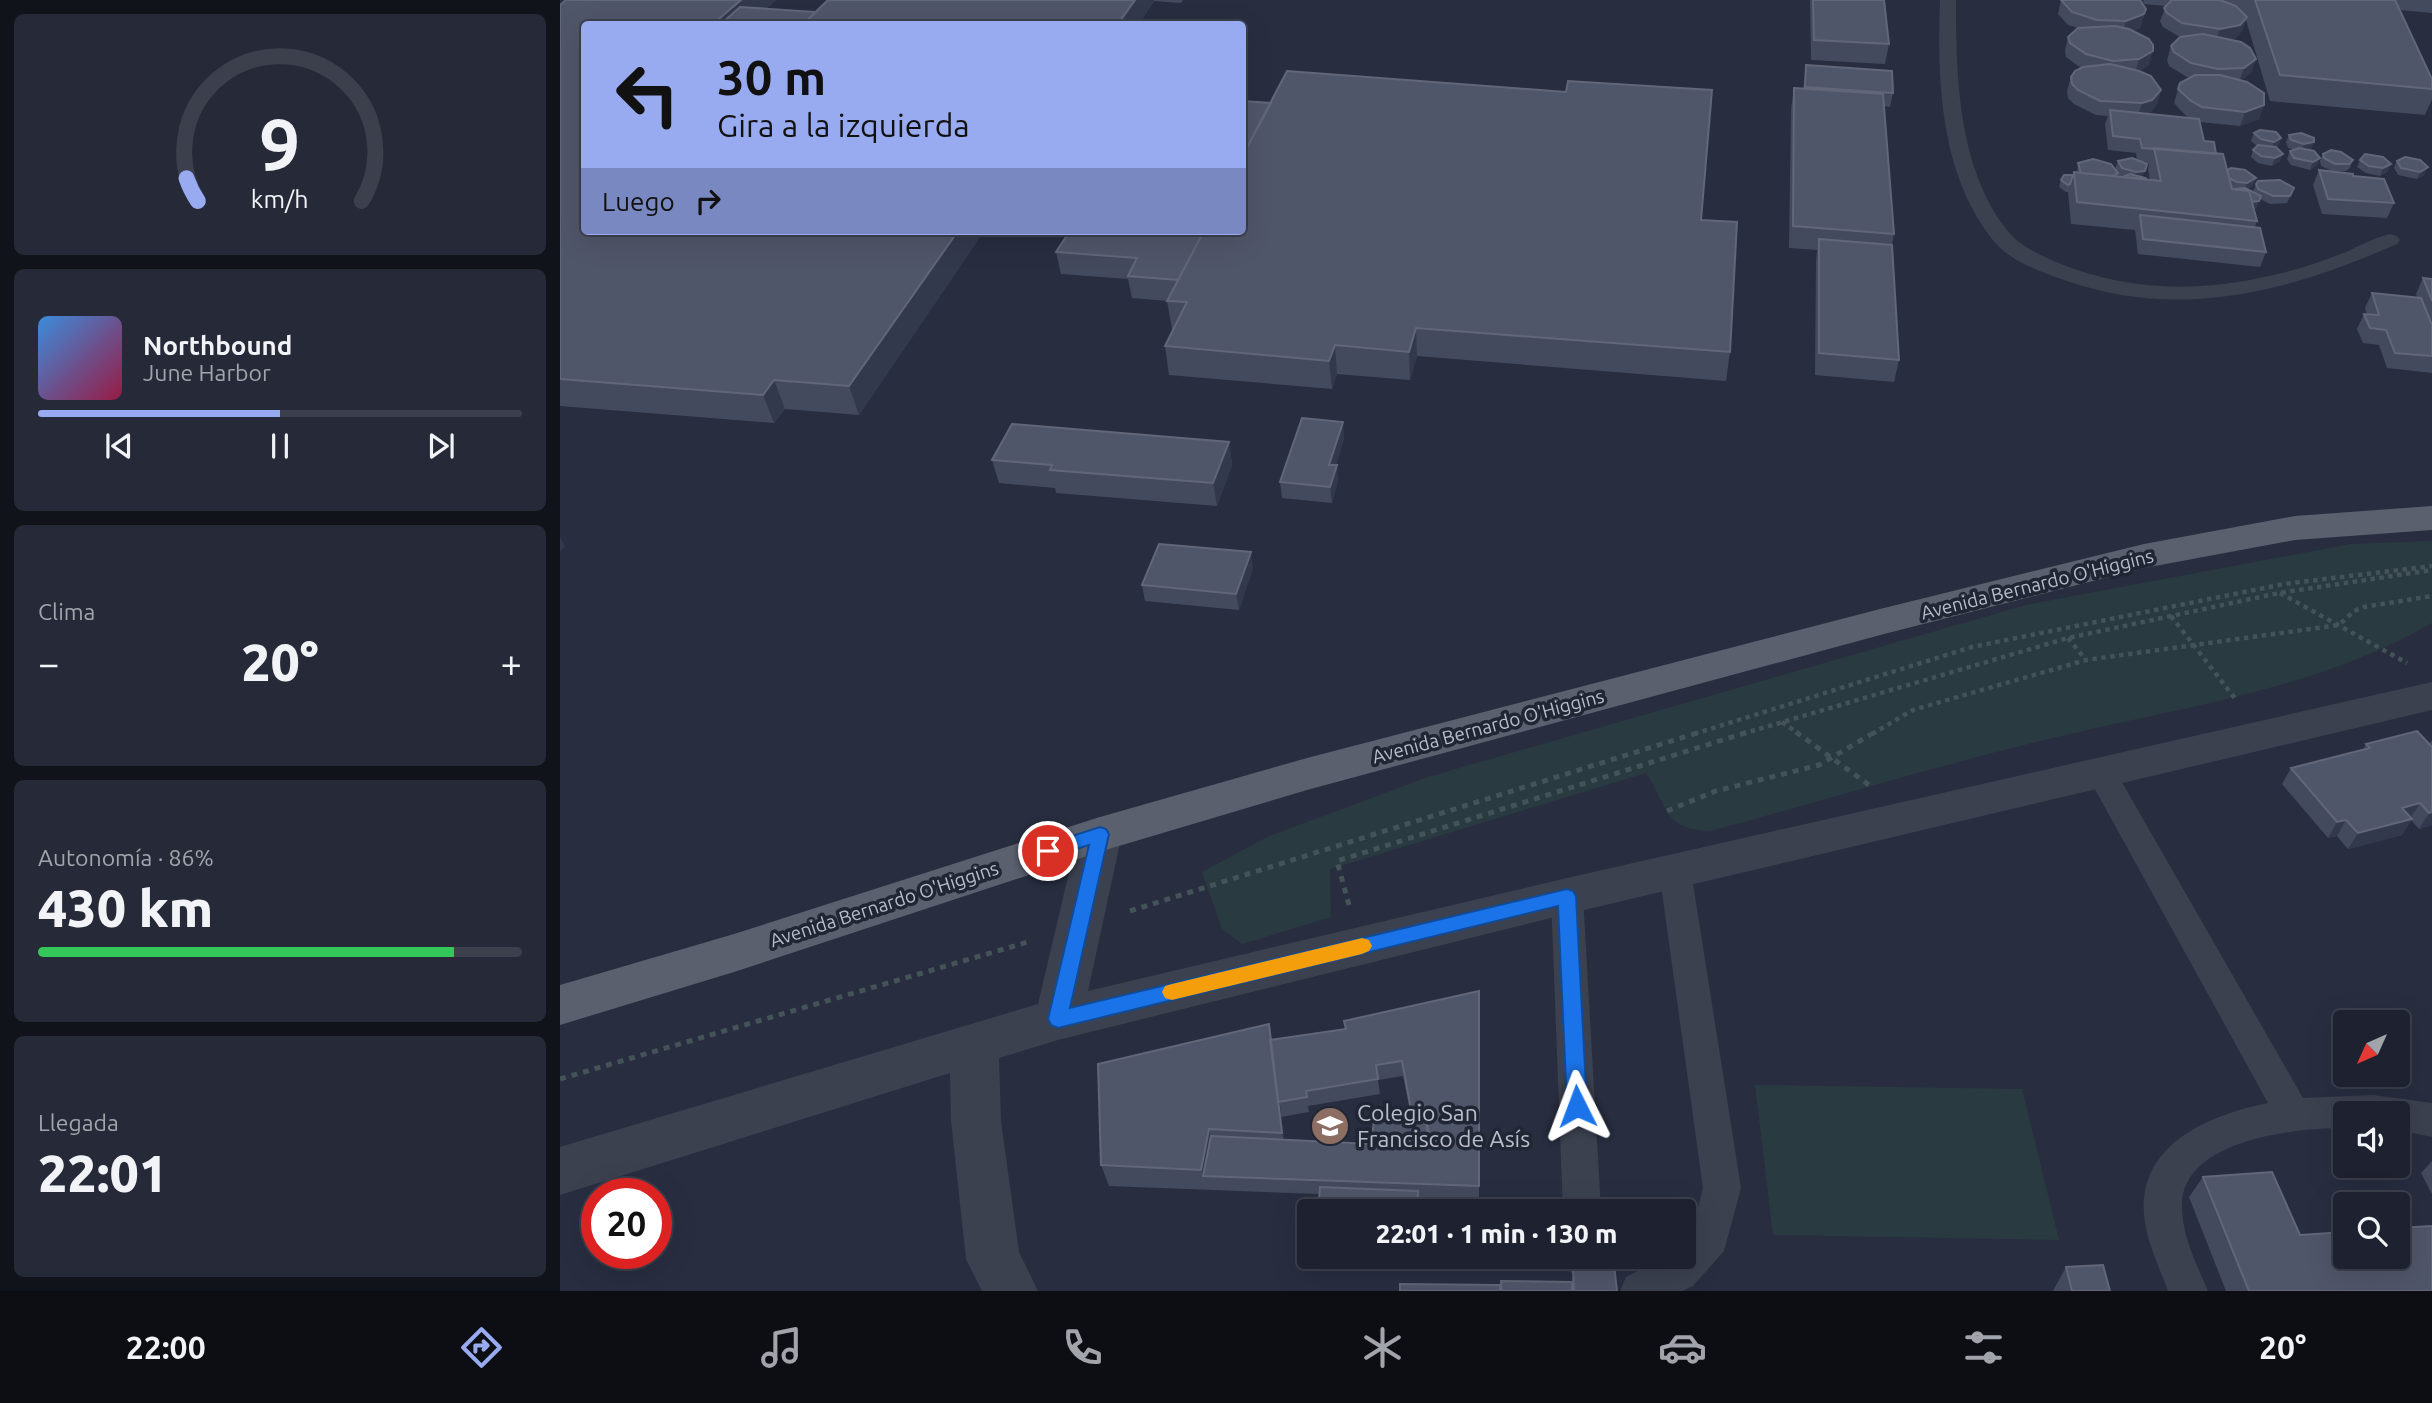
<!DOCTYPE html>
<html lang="es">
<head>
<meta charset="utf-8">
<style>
	body { margin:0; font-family:Ubuntu,sans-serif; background:#262a38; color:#f1f3f6; height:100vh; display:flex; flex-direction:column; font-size:26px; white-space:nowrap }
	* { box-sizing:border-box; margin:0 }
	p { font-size:23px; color:#a1a4ab }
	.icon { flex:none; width:38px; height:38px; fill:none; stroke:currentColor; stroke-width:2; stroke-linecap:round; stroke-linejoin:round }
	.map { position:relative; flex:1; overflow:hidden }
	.side { display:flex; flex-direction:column; gap:14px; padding:14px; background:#10131a; width:560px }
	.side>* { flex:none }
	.top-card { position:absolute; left:21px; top:21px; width:665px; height:214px; border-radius:7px; box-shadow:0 7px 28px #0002,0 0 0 2px #3c3f4c; background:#98aaf0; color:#111; overflow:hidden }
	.needle { width:46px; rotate:225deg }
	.fabs { position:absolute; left:1773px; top:1010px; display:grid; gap:14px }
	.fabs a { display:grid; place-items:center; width:77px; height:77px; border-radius:7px; background:#1e2230; box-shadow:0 7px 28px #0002,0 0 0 2px #3c3f4c; font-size:35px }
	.speed { position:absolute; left:21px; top:1178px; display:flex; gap:14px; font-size:35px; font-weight:700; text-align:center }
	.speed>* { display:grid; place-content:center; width:91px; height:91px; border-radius:50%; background:#1e2230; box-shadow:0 7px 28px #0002,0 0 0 2px #3c3f4c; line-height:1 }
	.speed .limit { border:10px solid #d22; background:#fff; color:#111 }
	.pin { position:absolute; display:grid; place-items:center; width:60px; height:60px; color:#fff; margin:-30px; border:4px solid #fff; border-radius:50%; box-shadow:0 2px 7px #0007 }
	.me { position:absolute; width:77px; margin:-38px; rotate:357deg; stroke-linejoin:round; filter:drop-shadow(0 0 5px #0008) }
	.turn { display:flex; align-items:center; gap:24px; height:147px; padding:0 21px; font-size:32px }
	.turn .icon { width:91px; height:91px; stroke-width:2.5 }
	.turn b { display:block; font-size:49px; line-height:60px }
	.then { display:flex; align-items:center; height:66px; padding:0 21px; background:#0003; gap:14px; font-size:26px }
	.big { font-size:52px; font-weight:800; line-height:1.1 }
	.side .widget { flex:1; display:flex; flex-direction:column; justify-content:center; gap:10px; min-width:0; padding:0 24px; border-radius:10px; background:#262a38 }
	.side .dial { align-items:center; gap:0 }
	.dial svg { height:182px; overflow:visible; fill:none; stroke:#3c3f4c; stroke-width:7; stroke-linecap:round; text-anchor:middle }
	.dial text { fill:#f1f3f6; stroke:none }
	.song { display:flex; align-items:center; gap:21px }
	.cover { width:84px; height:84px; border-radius:10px; background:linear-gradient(135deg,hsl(210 70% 55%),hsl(340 70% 35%)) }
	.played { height:7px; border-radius:4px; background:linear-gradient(90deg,#98aaf0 50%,#3c3f4c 50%) }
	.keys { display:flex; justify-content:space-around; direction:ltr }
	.heat { display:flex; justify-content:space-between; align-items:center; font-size:38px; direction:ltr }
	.charge { height:10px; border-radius:5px; background:linear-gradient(90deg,#34c759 86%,#3c3f4c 0) }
	.trip { position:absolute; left:737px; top:1199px; width:399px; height:70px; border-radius:7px; background:#1e2230; box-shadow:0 7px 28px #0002,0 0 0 2px #3c3f4c; font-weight:800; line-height:70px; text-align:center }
	.dock { display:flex; height:112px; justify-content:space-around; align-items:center; background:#0c0e13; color:#a1a4ab }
	.dock .icon { width:49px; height:49px }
	.dock .selected { color:#98aaf0 }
	.dock b { font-size:32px; color:#f1f3f6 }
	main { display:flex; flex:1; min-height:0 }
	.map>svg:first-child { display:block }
</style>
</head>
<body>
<main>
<section class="side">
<div class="widget dial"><svg viewBox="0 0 100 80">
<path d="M14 69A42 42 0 1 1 86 69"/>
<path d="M14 69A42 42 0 0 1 9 59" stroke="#98aaf0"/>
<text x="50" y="56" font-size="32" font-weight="700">9</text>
<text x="50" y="72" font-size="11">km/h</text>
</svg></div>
<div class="widget">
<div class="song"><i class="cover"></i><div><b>Northbound</b><p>June Harbor</p></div></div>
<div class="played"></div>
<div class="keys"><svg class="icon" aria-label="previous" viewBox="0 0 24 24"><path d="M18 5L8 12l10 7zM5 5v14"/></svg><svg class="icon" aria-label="pause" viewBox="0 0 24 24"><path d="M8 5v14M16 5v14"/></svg><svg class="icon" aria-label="next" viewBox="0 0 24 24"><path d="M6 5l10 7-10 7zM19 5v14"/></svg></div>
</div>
<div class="widget"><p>Clima</p>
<div class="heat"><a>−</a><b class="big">20°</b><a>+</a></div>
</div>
<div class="widget"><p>Autonomía · 86%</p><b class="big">430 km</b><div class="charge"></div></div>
<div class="widget"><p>Llegada</p><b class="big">22:01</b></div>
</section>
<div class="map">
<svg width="1872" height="1291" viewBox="0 0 1872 1291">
	<rect width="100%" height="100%" fill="#282e40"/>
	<path fill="#2a3a41" d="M1872 541V623C1761 687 1638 704 1514 733 1392 761 1272 798 1151 831 1103 829 1109 808 1086 773L770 869 771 917 682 944 662 929 642 872 709 836 868 777 1466 605 1791 544Z
		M1195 1085 1462 1089 1499 1240 1213 1235Z"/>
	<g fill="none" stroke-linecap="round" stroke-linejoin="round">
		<path stroke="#435358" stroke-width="4.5" stroke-dasharray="4.5 4.5" stroke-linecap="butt" d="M1720 593 1847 663
			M1611 616 1677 701
			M1508 638 1526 660
			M1222 722 1239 734
			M1134 734 1412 647 1724 584 1872 566
			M1182 734 1508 638 1719 593 1872 570
			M1312 734 1353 710 1526 660 1779 625 1794 611 1804 607 1872 596"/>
		<path stroke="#435358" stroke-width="5" stroke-dasharray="6 6" stroke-linecap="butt" d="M1236 732 1309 785
			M1107 811 1156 791 1259 765 1315 732
			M789 905 777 861 1188 732
			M570 911 1140 732
			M0 1079 468 942"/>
		<path fill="#3c4150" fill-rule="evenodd" d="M1380 0H1396C1396 76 1398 168 1447 230 1459 246 1478 254 1496 262 1563 290 1633 293 1704 277 1732 272 1760 262 1786 252 1800 245 1815 238 1830 234L1837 236 1840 240 1837 244C1728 292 1621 321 1504 280 1479 271 1449 261 1432 239 1380 173 1377 80 1380 0Z
			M1541 761 1552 765 1743 1098 1813 1095 1872 1103V1137L1838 1130V1113H1785V1128C1736 1128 1625 1139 1622 1203 1621 1234 1636 1263 1648 1291H1608C1599 1266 1586 1241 1584 1214 1579 1143 1650 1115 1708 1103L1526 773 1530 765Z
			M1115 858 1126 862 1131 871 1181 1188 1164 1251 1133 1286 1122 1291H1060L1066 1277 1107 1256H1124V1239L1133 1228 1143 1188 1099 871 1104 862Z
			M1007 883 1018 887 1023 896 1041 1211H1003L991 896 996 887Z
			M1005 1256H1043L1038 1272 1024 1278 1010 1272Z"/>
		<path fill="#3c4150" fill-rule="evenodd" d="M1872 682V710L1007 914 498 1040 439 1058 441 1121 459 1252 478 1291H422L406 1259 391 1121 390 1073 0 1195V1147L478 1004 518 834 525 822 540 817 555 822 562 834 528 991 1007 878Z"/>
		<path fill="#5b606f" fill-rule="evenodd" d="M1872 506V530L1735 540 1584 568 1324 634 747 790 542 851 174 972 0 1025V985L174 934 540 817 747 758 1324 608 1584 544 1735 516Z"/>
	</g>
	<path fill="#444a5d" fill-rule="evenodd" d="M6 0H216L206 9 256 12 268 0H623L621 3 594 1 579 24H24V231H424L299 415 225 409 214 423 0 406V5Z
		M1250 0H1324L1329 44 1325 64 1251 60Z
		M1501 0 1586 9 1580 28 1572 31 1589 65 1579 71 1601 90 1597 104 1589 114 1630 118 1626 116 1614 103 1620 83 1630 78 1627 77 1609 66 1607 60 1611 46 1620 37 1603 27 1600 21 1606 6 1584 4 1583 0H1872V13L1840 10 1872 79V99L1865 115 1710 101 1686 20 1682 31 1675 39 1671 40 1696 59 1691 73 1681 80 1704 105 1699 119 1680 126 1640 122 1644 141 1656 154 1667 170 1693 186 1687 189 1693 191 1696 184 1734 188 1727 203 1710 204 1700 199 1696 208 1694 209 1697 221 1695 227 1706 252 1700 267 1578 254 1575 230 1511 224 1508 192H1506L1499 187 1501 180 1513 175 1514 172H1517L1518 163 1555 169 1558 161 1577 160 1576 153 1548 150 1545 124 1548 116 1536 115 1514 104 1508 98 1507 91 1511 77 1521 68 1506 57 1505 51 1508 37 1518 28 1508 25 1498 14ZM1584 163 1589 164 1588 169 1590 180 1583 177Z
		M1246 65 1333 93 1330 107 1324 106 1334 234 1332 245 1339 360 1334 382 1255 375 1256 261 1257 250 1229 248 1231 109 1234 88 1243 89Z
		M1694 133 1721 138 1719 145 1715 147 1720 161 1712 166 1698 163 1691 157 1693 150 1697 146 1691 141Z
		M1741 133 1751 150H1749L1760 158 1757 165 1750 170 1731 165 1727 159 1730 151 1735 150 1728 148 1726 142 1729 135Z
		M1763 154 1793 160 1790 168 1786 171H1772L1761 166 1760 161Z
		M1805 154 1828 171 1820 176 1806 173 1797 167 1800 160Z
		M1845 157 1864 175 1857 179 1838 175 1834 168 1837 161Z
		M1759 170 1793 176 1834 203 1827 218 1762 214 1753 185Z
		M1141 220 1170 352 1166 381 857 356 850 380 777 374 772 389 609 375 605 346 613 329H612L607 301 572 298 568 279 501 274 496 252Z
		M1863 278 1872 279V373L1827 368 1819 345 1803 343 1797 329 1804 314H1807L1805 308 1812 293 1857 297 1856 294Z
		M784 438 776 465 778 481 772 503 722 498 720 482Z
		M669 442 672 465 657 506 496 493 495 488 439 483 432 460Z
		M693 568 679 610 585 601 582 585Z
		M1872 740V825L1859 829 1851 820 1842 835 1788 849 1777 836 1768 838 1722 784 1731 768 1803 750 1806 744H1869Z
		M919 991V1200L859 1198 858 1211H758L759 1194 549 1186 541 1165 711 1040 786 1029ZM843 1076 851 1116 811 1144 724 1139 721 1117 749 1112 748 1106 820 1094 818 1080Z
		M1872 1161V1194L1861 1173Z
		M1643 1177 1740 1235 1872 1291H1666L1629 1197Z
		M1013 1264 1057 1291H941L1012 1282Z
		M1506 1267 1550 1291H1493Z"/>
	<path fill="#33394d" d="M181 0H216L189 24H153Z
		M575 0H594V1L579 24H558Z
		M1586 9 1580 28 1562 34 1566 21Z
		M1687 17 1682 31 1675 39 1655 43 1660 29Z
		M1593 51 1589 65 1575 73 1579 59Z
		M1696 59 1691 73 1679 82 1684 68Z
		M1601 90 1597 104 1588 115 1577 118 1582 103Z
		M1704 105 1699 119 1680 126 1685 112Z
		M1721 138 1719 145 1711 149 1714 142Z
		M1754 142 1751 150 1741 152 1744 144Z
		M1723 154 1720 161 1712 166 1715 158Z
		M1760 158 1757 165 1750 170 1753 162Z
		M1587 164 1582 178 1573 179 1576 172Z
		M1831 164 1828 171 1820 176 1823 168Z
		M1868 167 1864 175 1857 179 1860 172Z
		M1696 178 1693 186 1684 190 1687 183Z
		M1699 201 1696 208 1683 210 1686 203Z
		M398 231H424L299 415 289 386Z
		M856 328 857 356 850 380 849 352Z
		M775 345 777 374 772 389 769 361Z
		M214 380 225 409 214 423 203 395Z
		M783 422 784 438 771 481 769 465Z
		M669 442 672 465 657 506 653 483Z
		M777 465 778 481 772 503 770 487Z
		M0 537 5 546 0 552Z
		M691 552 693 568 679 610 676 594Z
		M1860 803 1850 819 1842 808Z
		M1872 812V825L1859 829 1869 813Z
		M1852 819 1842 835 1788 849 1798 833Z
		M1786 820 1777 836 1768 838 1777 822Z
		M709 1024 713 1046 726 1154 722 1133Z
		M649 1129 654 1150 643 1176 641 1170Z"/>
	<path fill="#505669" stroke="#616678" stroke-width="2" d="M6 0H181L153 24H24V231H398L289 386 214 380 203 395 0 379V5Z
		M268 0H575L558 24H243Z
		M1253 0H1324L1329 44 1254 40Z
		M1501 0H1580L1586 9 1584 14 1566 21 1537 20 1512 12Z
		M1612 0H1660L1676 6 1687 17 1680 25 1660 29 1622 23 1607 13 1604 8Z
		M1695 0H1835L1872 79V89L1720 75Z
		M180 7 256 12 243 24H161Z
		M1555 26 1569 29 1589 39 1593 45V51L1579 59 1553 61 1526 54 1510 43 1508 37 1518 28Z
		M1643 34 1681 42 1690 48 1696 59 1684 68 1658 69 1631 63 1614 52 1611 46 1620 37Z
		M1550 64 1579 71 1591 76 1601 90 1592 100 1582 103 1540 101 1518 90 1512 84 1511 77 1515 71 1523 67Z
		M1246 65 1332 71 1333 93 1245 87Z
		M727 71 1006 92 1008 81 1152 90 1141 220 1177 222 1170 352 856 328 849 352 775 345 769 361 605 346 627 302 607 301 644 231H682V157Z
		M1635 75H1660L1687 82 1704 93V105L1685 112 1642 107 1631 101 1618 89 1620 83Z
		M1234 88 1323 94 1334 234 1233 226Z
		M682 101 711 103 682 157Z
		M1550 110 1639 119 1644 141 1654 142 1656 154 1582 148 1580 139 1553 136Z
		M1700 130 1716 132 1721 138 1714 142 1701 139 1694 133Z
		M1741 133 1754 138V142L1744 144 1731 140 1729 135Z
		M1698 145 1716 147 1723 154 1715 158 1701 156 1693 150Z
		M1594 148 1663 154 1672 189 1689 191 1697 221 1517 202 1514 172 1601 181Z
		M1739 148 1754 151 1760 158 1753 162 1734 158 1730 151Z
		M1771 150 1781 152 1793 160 1789 164H1775L1764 158 1763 154Z
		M1805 154 1823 157 1831 164 1823 168 1809 166 1800 160Z
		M1845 157 1860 160 1868 167 1860 172 1841 168 1837 161Z
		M1572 158 1587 164 1585 171 1576 172 1562 168 1558 161Z
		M1533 159 1551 164 1558 173 1553 176 1521 173 1518 163Z
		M1671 168 1685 170 1696 178 1687 183 1677 182 1669 178 1667 170Z
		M1759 170 1793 174V176L1824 179 1834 203 1768 199Z
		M1570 174 1585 178 1587 179 1563 177Z
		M1504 175H1513L1510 184 1508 185 1501 180Z
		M1720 180 1734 188 1730 196H1713L1698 189 1696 184 1698 181Z
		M1685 188 1701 196 1699 201 1692 202 1689 191 1674 189Z
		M1580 215 1700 228 1706 252 1583 239Z
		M510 231H644L618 280 568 276 577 258 496 252Z
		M1259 239 1332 245 1339 360 1259 353Z
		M1863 278 1872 279V301Z
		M1812 293 1861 298 1872 325V356L1835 353 1826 330 1810 328 1804 314 1819 315Z
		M742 418 783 422 769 465H777L770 487 720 482Z
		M452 424 669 442 653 483 490 470 492 465 432 460Z
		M599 544 691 552 676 594 582 585Z
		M1857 731 1872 747V812L1869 813 1860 803 1842 808 1852 819 1798 833 1786 820 1777 822 1731 768 1810 748 1806 744Z
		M919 991V1186L643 1176 651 1136 871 1147 865 1110 851 1109 842 1061 816 1065 818 1079 746 1091 747 1097 718 1102 710 1040 786 1029 784 1021Z
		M709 1024 722 1133 649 1129 641 1170 541 1165 538 1064Z
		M815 1113 865 1117 870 1147 811 1144Z
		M1712 1172 1740 1235 1785 1232V1256H1838V1228L1872 1226V1291H1689L1643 1177Z
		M760 1187 858 1191 857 1211H758Z
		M1034 1256H1053L1057 1291H1014L1013 1264Z
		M1543 1265 1550 1291H1512L1506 1267Z
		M941 1281 1012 1282V1291H941Z
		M840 1284 940 1285V1291H840Z"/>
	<path fill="#1a73e8" stroke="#114b97" stroke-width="2" d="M540 827 546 829 549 834 510 1008 1007 889 1013 891 1016 896 1027 1106 1024 1113 1017 1115 1010 1113 1007 1106 998 906 498 1028 491 1025 488 1019 529 845 488 858 481 856 479 851 481 846Z"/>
	<path fill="#f59e0b" d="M802 938 809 940 812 946 809 951 802 954 612 1000 605 998 602 992 605 986 612 984Z"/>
	<defs>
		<symbol id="school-disc" viewBox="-11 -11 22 22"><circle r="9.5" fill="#8d6e63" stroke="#212635"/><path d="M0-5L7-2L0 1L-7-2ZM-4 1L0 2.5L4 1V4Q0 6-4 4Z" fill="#fff"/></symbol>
	</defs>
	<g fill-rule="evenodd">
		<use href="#school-disc" x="748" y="1104" width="44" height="44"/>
	</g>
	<g text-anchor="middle" stroke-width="7" stroke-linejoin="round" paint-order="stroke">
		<g font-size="19" fill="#b9bdca" stroke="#212635">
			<text transform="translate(1477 584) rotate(-14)" y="7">Avenida Bernardo O'Higgins</text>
			<text transform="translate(928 726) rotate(-15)" y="7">Avenida Bernardo O'Higgins</text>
			<text transform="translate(324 904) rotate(-18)" y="7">Avenida Bernardo O'Higgins</text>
		</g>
		<g font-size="23" fill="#b9bdca" stroke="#212635" text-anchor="start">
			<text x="797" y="1121">Colegio San<tspan x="797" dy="26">Francisco de Asís</tspan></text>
		</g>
	</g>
</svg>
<div class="fabs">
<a><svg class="needle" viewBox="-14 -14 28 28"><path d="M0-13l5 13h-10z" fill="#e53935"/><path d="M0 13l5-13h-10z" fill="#a1a4ab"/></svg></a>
<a><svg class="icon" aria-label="sound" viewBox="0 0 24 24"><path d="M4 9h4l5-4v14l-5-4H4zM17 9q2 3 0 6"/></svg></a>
<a><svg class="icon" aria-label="search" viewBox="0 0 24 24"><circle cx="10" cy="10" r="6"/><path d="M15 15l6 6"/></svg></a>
</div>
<div class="speed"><div class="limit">20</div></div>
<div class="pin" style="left:488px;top:851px;background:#d93025"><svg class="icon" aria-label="arrive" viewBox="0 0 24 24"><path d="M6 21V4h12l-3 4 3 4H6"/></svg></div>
<svg class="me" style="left:1017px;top:1106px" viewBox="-20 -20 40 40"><path d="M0-17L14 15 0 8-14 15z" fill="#1a73e8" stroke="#fff" stroke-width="4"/></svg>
<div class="trip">22:01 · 1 min · 130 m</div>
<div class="top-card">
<div class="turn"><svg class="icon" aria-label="left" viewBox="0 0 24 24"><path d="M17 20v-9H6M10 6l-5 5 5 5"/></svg><div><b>30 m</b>Gira a la izquierda</div></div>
<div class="then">Luego<svg class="icon" aria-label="right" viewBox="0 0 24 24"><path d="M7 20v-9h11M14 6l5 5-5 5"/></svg></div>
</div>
</div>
</main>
<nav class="dock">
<b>22:00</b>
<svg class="icon selected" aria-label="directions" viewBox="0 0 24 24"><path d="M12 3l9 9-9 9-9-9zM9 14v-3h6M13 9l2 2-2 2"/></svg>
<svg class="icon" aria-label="music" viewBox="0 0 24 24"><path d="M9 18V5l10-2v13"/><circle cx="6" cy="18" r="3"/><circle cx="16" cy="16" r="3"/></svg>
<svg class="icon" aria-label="phone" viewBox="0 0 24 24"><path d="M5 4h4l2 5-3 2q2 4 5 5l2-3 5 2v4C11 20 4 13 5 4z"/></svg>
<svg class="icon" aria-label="climate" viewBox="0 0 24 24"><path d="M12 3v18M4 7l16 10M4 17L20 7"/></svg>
<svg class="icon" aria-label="car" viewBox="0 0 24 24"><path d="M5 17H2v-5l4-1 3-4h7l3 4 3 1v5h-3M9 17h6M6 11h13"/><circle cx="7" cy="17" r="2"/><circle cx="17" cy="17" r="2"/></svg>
<svg class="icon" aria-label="filters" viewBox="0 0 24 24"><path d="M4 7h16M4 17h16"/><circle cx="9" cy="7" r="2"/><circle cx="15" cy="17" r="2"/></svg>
<b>20°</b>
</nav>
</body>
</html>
